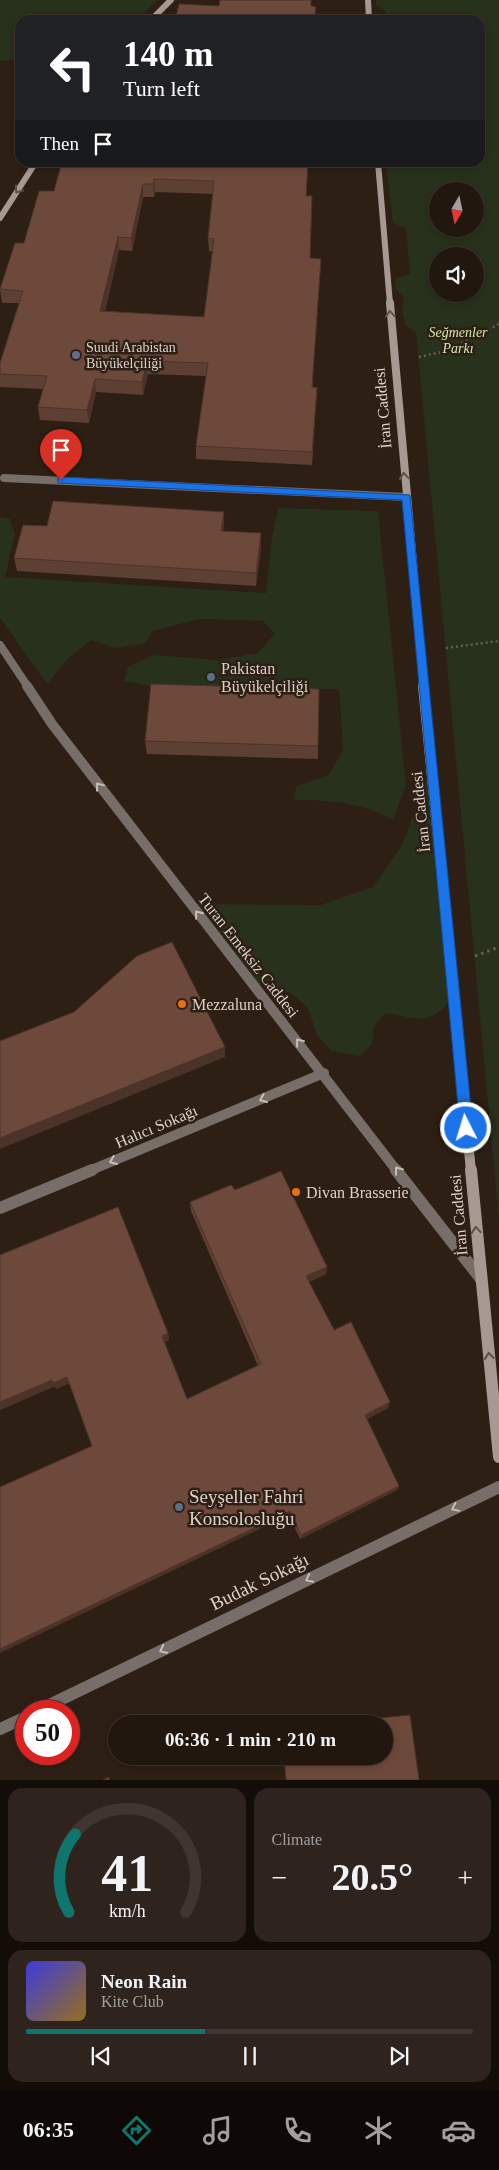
<!DOCTYPE html>
<html lang="en">
<head>
<meta charset="utf-8">
<style>
	body { margin:0; font-family:Georgia,serif; background:#2e241d; color:#f1f3f6; height:100vh; display:flex; flex-direction:column; font-size:19px; white-space:nowrap }
	* { box-sizing:border-box; margin:0 }
	p { font-size:16px; color:#a29f9e }
	.icon { flex:none; width:28px; height:28px; fill:none; stroke:currentColor; stroke-width:2; stroke-linecap:round; stroke-linejoin:round }
	.map { position:relative; height:1780px; overflow:hidden }
	.drawer { display:flex; flex-direction:column; gap:8px; padding:8px; background:#130d08; flex:1 }
	.drawer>* { flex:none }
	.guide { position:absolute; left:15px; top:15px; width:470px; height:152px; border-radius:15px; box-shadow:0 2px 8px #0003,0 0 0 1px #3f362f; background:#202124; color:#fff; overflow:hidden }
	.needle { width:32px; rotate:189deg }
	.fabs { position:absolute; left:429px; top:182px; display:grid; gap:10px }
	.fabs a { display:grid; place-items:center; width:55px; height:55px; border-radius:50%; background:#22170f; box-shadow:0 2px 8px #0003,0 0 0 1px #3f362f; font-size:25px }
	.speed { position:absolute; left:15px; top:1700px; display:flex; gap:10px; font-size:25px; font-weight:700; text-align:center }
	.speed>* { display:grid; place-content:center; width:65px; height:65px; border-radius:50%; background:#22170f; box-shadow:0 2px 8px #0003,0 0 0 1px #3f362f; line-height:1 }
	.speed .limit { border:8px solid #d22; background:#fff; color:#111 }
	.pin { position:absolute; display:grid; place-items:center; width:42px; height:42px; color:#fff; margin:-51px -21px; border-radius:50% 50% 50% 0; rotate:-45deg; box-shadow:0 0 5px #0007 }
	.pin .icon { rotate:45deg }
	.me { position:absolute; width:55px; margin:-28px; rotate:355deg; stroke-linejoin:round; filter:drop-shadow(0 0 4px #0008) }
	.turn { display:flex; align-items:center; gap:18px; height:105px; padding:0 25px; font-size:22px }
	.turn .icon { width:65px; height:65px; stroke-width:2.5 }
	.turn b { display:block; font-size:35px; line-height:42px }
	.then { display:flex; align-items:center; height:48px; padding:0 25px; background:#0003; gap:10px; font-size:19px }
	.big { font-size:38px; font-weight:800; line-height:1.1 }
	.drawer .tile { flex:1; display:flex; flex-direction:column; justify-content:center; gap:8px; min-width:0; padding:0 18px; border-radius:15px; background:#2e241d }
	.drawer .dial { align-items:center; gap:0 }
	.dial svg { height:130px; overflow:visible; fill:none; stroke:#3f362f; stroke-width:7; stroke-linecap:round; text-anchor:middle }
	.dial text { fill:#f1f3f6; stroke:none }
	.song { display:flex; align-items:center; gap:15px }
	.cover { width:60px; height:60px; border-radius:8px; background:linear-gradient(135deg,hsl(240 70% 55%),hsl(40 70% 35%)) }
	.played { height:5px; border-radius:2px; background:linear-gradient(90deg,#0f766e 40%,#3f362f 40%) }
	.keys { display:flex; justify-content:space-around; direction:ltr }
	.heat { display:flex; justify-content:space-between; align-items:center; font-size:28px; direction:ltr }
	.drawer .tiles { flex:1; display:grid; gap:8px; grid-template-columns:1fr 1fr }
	.tile:last-child { grid-column:span 2 }
	.trip { position:absolute; left:108px; top:1715px; width:285px; height:50px; border-radius:25px; background:#22170f; box-shadow:0 2px 8px #0003,0 0 0 1px #3f362f; font-weight:800; line-height:50px; text-align:center }
	.tab-bar { display:flex; height:80px; justify-content:space-around; align-items:center; background:#0e0906; color:#a29f9e }
	.tab-bar .icon { width:35px; height:35px }
	.tab-bar .active { color:#0f766e }
	.tab-bar b { font-size:22px; color:#f1f3f6 }
	.map>svg:first-child { display:block }
</style>
</head>
<body>
<div class="map">
<svg width="499" height="1780" viewBox="0 0 499 1780">
	<rect width="100%" height="100%" fill="#2d1f14"/>
	<path fill="#28311c" fill-rule="evenodd" d="M0 0H158L136 20H20V60L0 61Z
		M376 0H499V1220L416 332 405 325 402 309 404 298 395 288 396 278 410 274 406 228 393 223 386 163 480 162V20H386V11L376 5ZM438 191H475V229H438ZM438 256H475V294H438Z
		M278 508 378 511 406 785 393 820C362 802 328 800 294 800L296 786 329 775 343 750 339 689 155 687 124 681 128 667 153 655 217 660 258 653 275 634 263 621 199 619 152 631 146 643 116 648 91 640 68 659 47 684 0 618V517L10 519 15 534 5 577 266 593 271 544Z
		M432 767 454 996C442 1011 431 1022 411 1018 400 1016 395 1013 384 1014L374 1027 372 1044 360 1056 331 1051 317 1035 308 1008 292 994 272 985 254 984 189 904 321 905 373 887 402 845Z"/>
	<g fill="none" stroke-linecap="round" stroke-linejoin="round">
		<path stroke="#695c53" stroke-width="2.5" stroke-dasharray="2 3" stroke-linecap="butt" d="M419 357 446 351 499 324
			M446 648 499 641"/>
		<path stroke="#695c53" stroke-width="3" stroke-dasharray="2.5 4" stroke-linecap="butt" d="M475 956 499 947"/>
		<path stroke="#776e69" stroke-width="8" d="M4 478 406 497"/>
		<path stroke="#776e69" stroke-width="8" d="M0 645 28 687"/>
		<path stroke="#776e69" stroke-width="10" d="M27 686 52 724 397 1171
			M89 1171 324 1073"/>
		<path stroke="#776e69" stroke-width="12" d="M396 1170 481 1279
			M0 1208 92 1170
			M37 1711 499 1487
			M0 1729 26 1717"/>
		<path stroke="#a79992" stroke-width="6" d="M368 0 369 20
			M151 20 171 0
			M378 162 390 304
			M0 218 36 162"/>
		<path stroke="#a79992" stroke-width="8" d="M390 303 424 687"/>
		<path stroke="#a79992" stroke-width="10" d="M423 686 471 1171"/>
		<path stroke="#a79992" stroke-width="12" d="M471 1170 499 1457"/>
	</g>
	<path fill="#5e3f34" fill-rule="evenodd" d="M62 162H308L306 196 310 258 313 387 317 388 312 465 196 459V446L206 376 148 374 143 395 96 392 89 423 40 420 38 407 43 389 0 387V363L19 303H2L0 289 24 243 54 191ZM155 192 213 194 208 238 209 251 213 252 204 317 105 311 119 250 132 251 143 197H154Z
		M224 525 223 531 261 547 256 586 17 571 14 558Z
		M145 741 318 746V759L147 754Z
		M235 1190 327 1267 326 1274 309 1282 334 1330 388 1408 367 1419 399 1486 397 1490 300 1539 289 1515 92 1446 70 1383 56 1389 55 1386 0 1410V1255L168 1333 169 1340 164 1342 187 1399 258 1366 191 1211 190 1202Z"/>
	<path fill="#4c332a" d="M154 179 155 192 154 197 153 184Z
		M143 184V197L132 251 131 238Z
		M118 237 119 250 102 324 100 311Z
		M147 361 148 374 143 395 142 382Z
		M95 379 96 392 89 423 87 410Z
		M224 512V525L221 544V531Z
		M261 533V547L256 586V573Z
		M225 1047V1057L0 1149V1138Z
		M327 1267 326 1274 305 1283 306 1276Z
		M168 1333 169 1340 163 1342 162 1336Z
		M67 1377 70 1383 56 1389 55 1386 0 1410V1402L52 1380Z
		M390 1402 388 1408 363 1421 365 1415Z
		M399 1486 397 1490 300 1539 301 1535Z
		M290 1511 289 1515 0 1653V1649Z"/>
	<path fill="#6d493c" stroke="#4c332a" fill-rule="evenodd" d="M220 0H311V6L316 7 314 20H175L179 4 219 6Z
		M62 162H308L306 196H312L310 258 321 259 312 387 317 388 312 452 196 446 208 363 147 361 142 382 95 379 87 410 38 407 47 376 0 374V363L23 291 0 289 15 243H24L39 191H54ZM154 179 214 181 208 238 214 239 204 317 100 311 118 237 131 238 143 184H153Z
		M53 501 224 512 221 531 261 533 256 573 14 558 23 525 47 526Z
		M151 684 319 689 318 746 145 741Z
		M172 942 225 1047 0 1138V1041L74 1012 137 956Z
		M281 1171 327 1267 306 1276 334 1330 351 1322 390 1402 365 1415 399 1486 301 1535 290 1511 0 1649V1487L92 1446 67 1377 53 1383 52 1380 0 1402V1255L118 1207 168 1333 162 1336 187 1399 261 1364 190 1202 231 1185 235 1190Z
		M410 1715 419 1780H286L284 1756H384V1724H323Z
		M109 1777V1780H103Z"/>
	<defs><path id="oneway-chevron" d="M-2-3.5L2.5 0L-2 3.5" fill="none" stroke-width="1.6" stroke-linecap="round" stroke-linejoin="round" transform="scale(1.25)"/></defs>
	<g stroke="#5e5046">
		<use href="#oneway-chevron" transform="translate(18 190) rotate(125)"/>
		<use href="#oneway-chevron" transform="translate(390 314) rotate(-94)"/>
		<use href="#oneway-chevron" transform="translate(404 476) rotate(-95)"/>
		<use href="#oneway-chevron" transform="translate(476 1230) rotate(-95)"/>
		<use href="#oneway-chevron" transform="translate(489 1356) rotate(-96)"/>
	</g>
	<g stroke="#c8beb7">
		<use href="#oneway-chevron" transform="translate(99 786) rotate(-127)"/>
		<use href="#oneway-chevron" transform="translate(198 914) rotate(-129)"/>
		<use href="#oneway-chevron" transform="translate(299 1042) rotate(-128)"/>
		<use href="#oneway-chevron" transform="translate(263 1099) rotate(157)"/>
		<use href="#oneway-chevron" transform="translate(113 1161) rotate(157)"/>
		<use href="#oneway-chevron" transform="translate(398 1170) rotate(-127)"/>
		<use href="#oneway-chevron" transform="translate(455 1508) rotate(154)"/>
		<use href="#oneway-chevron" transform="translate(309 1579) rotate(154)"/>
		<use href="#oneway-chevron" transform="translate(163 1650) rotate(154)"/>
	</g>
	<path fill="#1a73e8" stroke="#114b97" d="M61 477 410 495 473 1128 471 1132 466 1134 462 1132 460 1128 402 500 58 483V478Z"/>
	<g fill="#5c6f8a" stroke="#2d1f14" stroke-width="2">
		<circle cx="76" cy="355" r="5"/>
		<circle cx="211" cy="677" r="5"/>
		<circle cx="179" cy="1507" r="5"/>
	</g>
	<g fill="#e8710a" stroke="#2d1f14" stroke-width="2">
		<circle cx="182" cy="1004" r="5"/>
		<circle cx="296" cy="1192" r="5"/>
	</g>
	<g text-anchor="middle" stroke-width="5" stroke-linejoin="round" paint-order="stroke">
		<g font-size="14" font-style="italic" fill="#cfeaad" stroke="#2d1f14">
			<text x="458" y="337">Seğmenler<tspan x="458" dy="16">Parkı</tspan></text>
		</g>
		<g font-size="14" fill="#dcd2cb" stroke="#2d1f14" text-anchor="start">
			<text x="86" y="352">Suudi Arabistan<tspan x="86" dy="16">Büyükelçiliği</tspan></text>
		</g>
		<g font-size="16" fill="#dcd2cb" stroke="#2d1f14">
			<text transform="translate(382 408) rotate(-95)" y="6">İran Caddesi</text>
			<text transform="translate(420 812) rotate(-96)" y="6">İran Caddesi</text>
			<text transform="translate(249 955) rotate(52)" y="6">Turan Emeksiz Caddesi</text>
			<text transform="translate(156 1126) rotate(-23)" y="6">Halıcı Sokağı</text>
			<text transform="translate(458 1215) rotate(-95)" y="6">İran Caddesi</text>
		</g>
		<g font-size="16" fill="#dcd2cb" stroke="#2d1f14" text-anchor="start">
			<text x="221" y="674">Pakistan<tspan x="221" dy="18">Büyükelçiliği</tspan></text>
			<text x="192" y="1010">Mezzaluna</text>
			<text x="306" y="1198">Divan Brasserie</text>
		</g>
		<g font-size="19" fill="#dcd2cb" stroke="#2d1f14" text-anchor="start">
			<text x="189" y="1503">Seyşeller Fahri<tspan x="189" dy="22">Konsolosluğu</tspan></text>
		</g>
		<g font-size="19" fill="#dcd2cb" stroke="#2d1f14">
			<text transform="translate(259 1581) rotate(-26)" y="7">Budak Sokağı</text>
		</g>
	</g>
</svg>
<div class="fabs">
<a><svg class="needle" viewBox="-14 -14 28 28"><path d="M0-13l5 13h-10z" fill="#e53935"/><path d="M0 13l5-13h-10z" fill="#a29f9e"/></svg></a>
<a><svg class="icon" aria-label="sound" viewBox="0 0 24 24"><path d="M4 9h4l5-4v14l-5-4H4zM17 9q2 3 0 6"/></svg></a>
</div>
<div class="speed"><div class="limit">50</div></div>
<div class="pin" style="left:61px;top:480px;background:#d93025"><svg class="icon" aria-label="arrive" viewBox="0 0 24 24"><path d="M6 21V4h12l-3 4 3 4H6"/></svg></div>
<svg class="me" style="left:466px;top:1128px" viewBox="-20 -20 40 40"><circle r="17" fill="#1a73e8" stroke="#fff" stroke-width="3"/><path d="M0-11L8 9 0 5-8 9z" fill="#fff"/></svg>
<div class="trip">06:36 · 1 min · 210 m</div>
<div class="guide">
<div class="turn"><svg class="icon" aria-label="left" viewBox="0 0 24 24"><path d="M17 20v-9H6M10 6l-5 5 5 5"/></svg><div><b>140 m</b>Turn left</div></div>
<div class="then">Then<svg class="icon" aria-label="arrive" viewBox="0 0 24 24"><path d="M6 21V4h12l-3 4 3 4H6"/></svg></div>
</div>
</div>
<section class="drawer">
<div class="tiles">
<div class="tile dial"><svg viewBox="0 0 100 80">
<path d="M14 69A42 42 0 1 1 86 69"/>
<path d="M14 69A42 42 0 0 1 18 21" stroke="#0f766e"/>
<text x="50" y="56" font-size="32" font-weight="700">41</text>
<text x="50" y="72" font-size="11">km/h</text>
</svg></div>
<div class="tile"><p>Climate</p>
<div class="heat"><a>−</a><b class="big">20.5°</b><a>+</a></div>
</div>
<div class="tile">
<div class="song"><i class="cover"></i><div><b>Neon Rain</b><p>Kite Club</p></div></div>
<div class="played"></div>
<div class="keys"><svg class="icon" aria-label="previous" viewBox="0 0 24 24"><path d="M18 5L8 12l10 7zM5 5v14"/></svg><svg class="icon" aria-label="pause" viewBox="0 0 24 24"><path d="M8 5v14M16 5v14"/></svg><svg class="icon" aria-label="next" viewBox="0 0 24 24"><path d="M6 5l10 7-10 7zM19 5v14"/></svg></div>
</div>
</div>
</section>
<nav class="tab-bar">
<b>06:35</b>
<svg class="icon active" aria-label="directions" viewBox="0 0 24 24"><path d="M12 3l9 9-9 9-9-9zM9 14v-3h6M13 9l2 2-2 2"/></svg>
<svg class="icon" aria-label="music" viewBox="0 0 24 24"><path d="M9 18V5l10-2v13"/><circle cx="6" cy="18" r="3"/><circle cx="16" cy="16" r="3"/></svg>
<svg class="icon" aria-label="phone" viewBox="0 0 24 24"><path d="M5 4h4l2 5-3 2q2 4 5 5l2-3 5 2v4C11 20 4 13 5 4z"/></svg>
<svg class="icon" aria-label="climate" viewBox="0 0 24 24"><path d="M12 3v18M4 7l16 10M4 17L20 7"/></svg>
<svg class="icon" aria-label="car" viewBox="0 0 24 24"><path d="M5 17H2v-5l4-1 3-4h7l3 4 3 1v5h-3M9 17h6M6 11h13"/><circle cx="7" cy="17" r="2"/><circle cx="17" cy="17" r="2"/></svg>
</nav>
</body>
</html>
